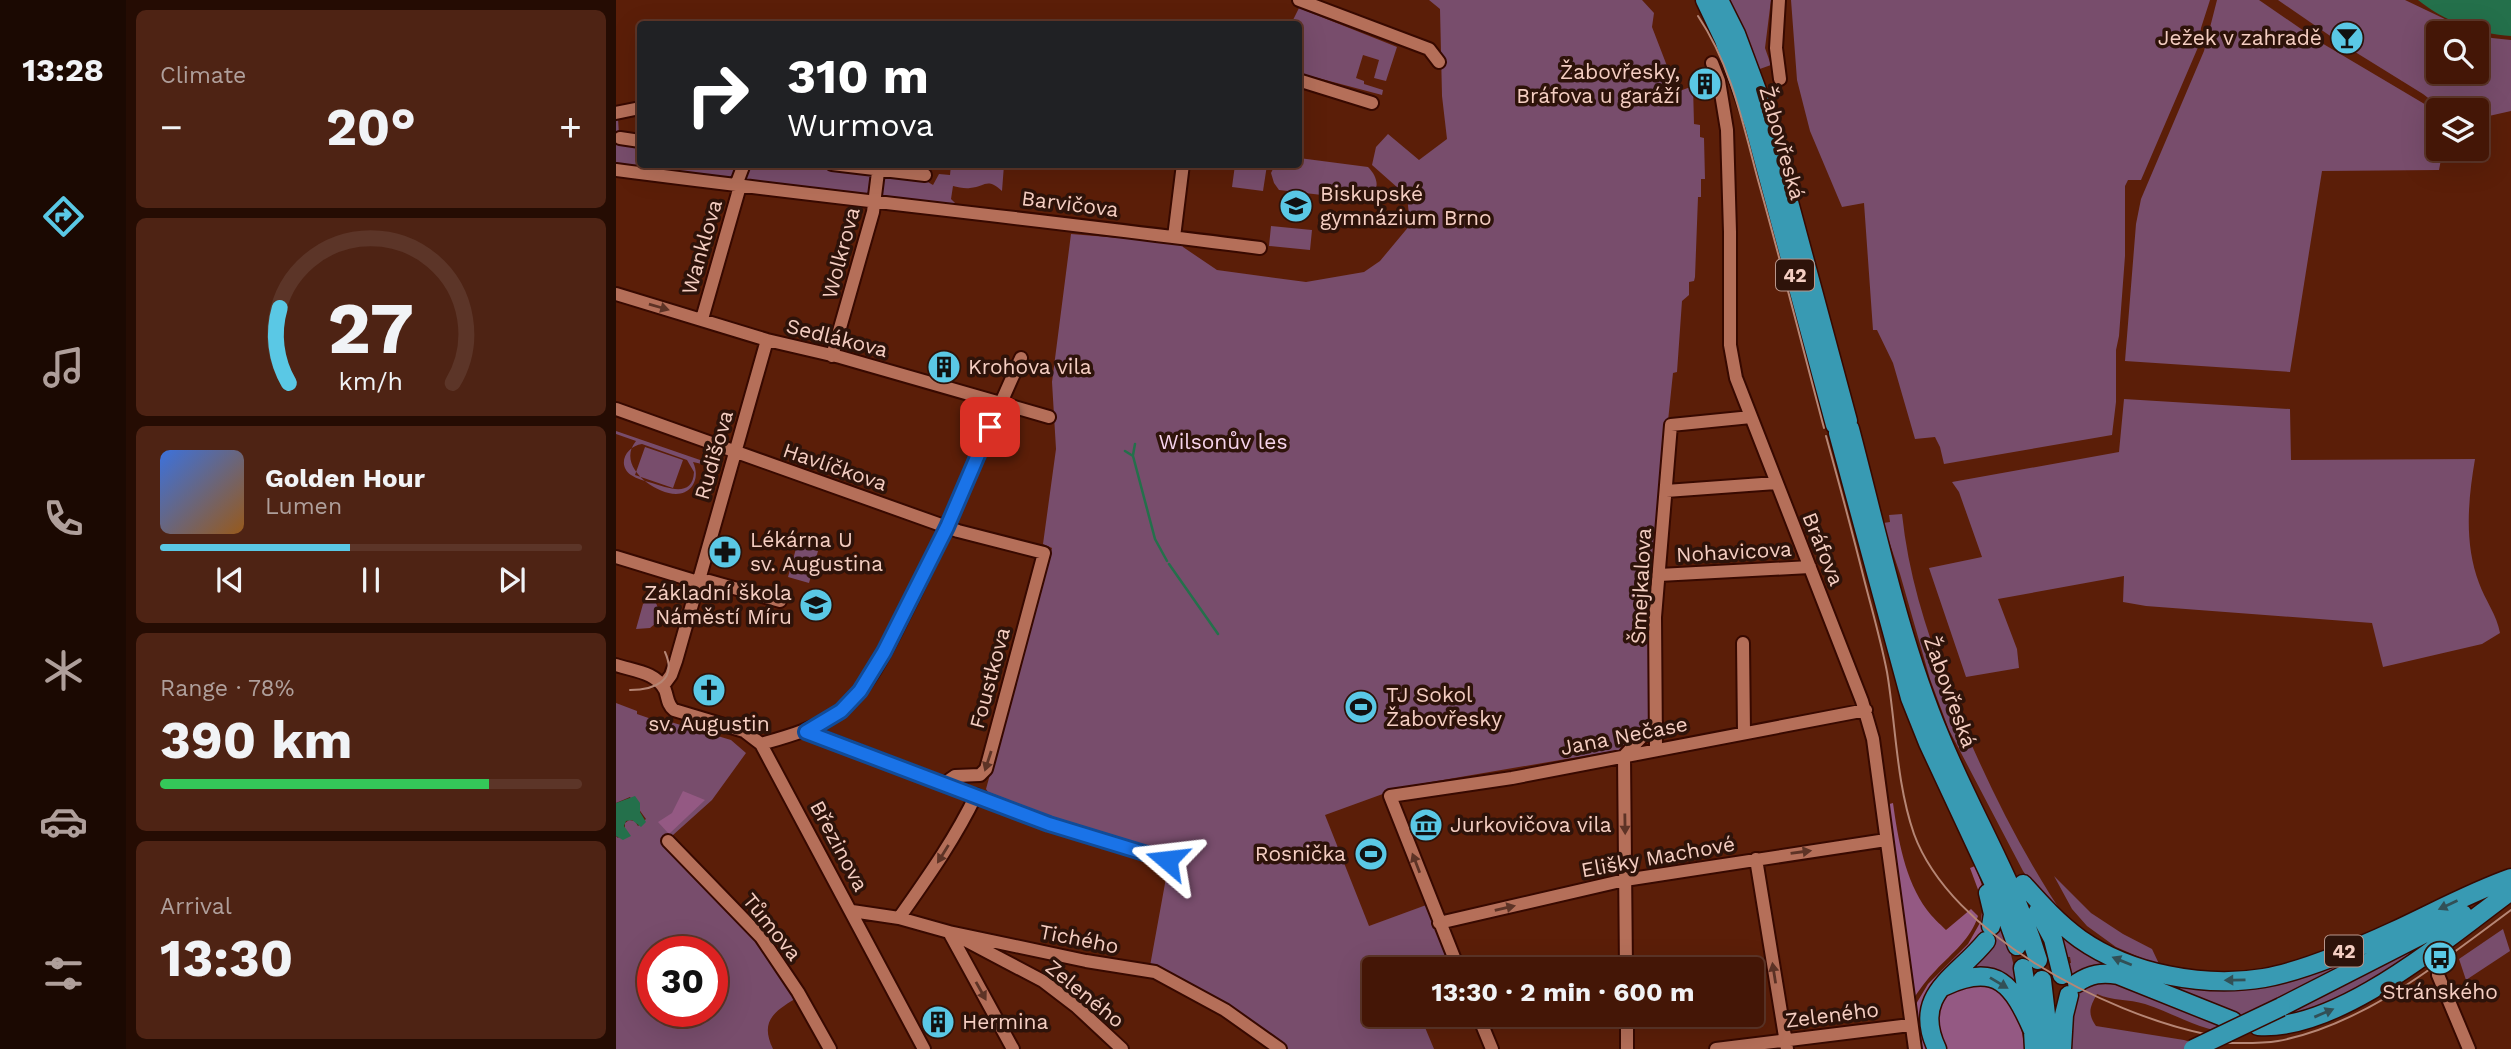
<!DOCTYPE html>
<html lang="en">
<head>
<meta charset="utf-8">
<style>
	body { margin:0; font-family:"Work Sans",sans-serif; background:#4e2314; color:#f1f3f6; height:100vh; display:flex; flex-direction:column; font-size:26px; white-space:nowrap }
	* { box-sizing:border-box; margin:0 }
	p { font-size:23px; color:#af9f9b }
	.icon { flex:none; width:38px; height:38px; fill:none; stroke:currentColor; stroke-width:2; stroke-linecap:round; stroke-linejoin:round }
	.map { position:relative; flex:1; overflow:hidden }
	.details { display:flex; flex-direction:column; gap:10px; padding:10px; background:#250c03; width:490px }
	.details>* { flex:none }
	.banner { position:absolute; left:21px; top:21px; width:665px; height:147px; border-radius:7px; box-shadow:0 7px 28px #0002,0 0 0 2px #5c3528; background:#202124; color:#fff; overflow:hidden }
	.tools { position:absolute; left:1810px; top:21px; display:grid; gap:14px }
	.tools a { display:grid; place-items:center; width:63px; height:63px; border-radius:7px; background:#441606; box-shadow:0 7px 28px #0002,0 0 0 2px #5c3528; font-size:35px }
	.speed { position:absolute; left:21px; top:936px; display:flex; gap:14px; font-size:35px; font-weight:700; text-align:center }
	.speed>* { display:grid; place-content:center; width:91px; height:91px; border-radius:50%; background:#441606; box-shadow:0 7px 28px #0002,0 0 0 2px #5c3528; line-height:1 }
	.speed .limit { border:10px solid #d22; background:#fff; color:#111 }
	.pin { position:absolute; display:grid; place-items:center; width:60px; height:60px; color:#fff; margin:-30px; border-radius:14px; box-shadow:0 4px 10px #0006 }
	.me { position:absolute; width:77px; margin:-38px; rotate:287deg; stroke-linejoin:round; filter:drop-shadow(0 0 5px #0008) }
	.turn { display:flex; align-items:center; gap:24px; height:147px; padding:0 35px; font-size:32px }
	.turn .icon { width:91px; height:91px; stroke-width:2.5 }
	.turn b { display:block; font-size:49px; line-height:60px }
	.big { font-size:52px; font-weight:700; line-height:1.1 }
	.details .card { flex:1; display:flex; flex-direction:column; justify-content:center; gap:10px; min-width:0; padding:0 24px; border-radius:10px; background:#4e2314 }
	.details .dial { align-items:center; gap:0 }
	.dial svg { height:182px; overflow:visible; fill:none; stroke:#5c3528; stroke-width:7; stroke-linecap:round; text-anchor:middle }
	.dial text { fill:#f1f3f6; stroke:none }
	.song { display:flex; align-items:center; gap:21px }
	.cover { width:84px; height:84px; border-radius:10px; background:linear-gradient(135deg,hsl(220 70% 55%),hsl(30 70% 35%)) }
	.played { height:7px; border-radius:4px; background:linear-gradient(90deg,#5ac8e5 45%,#5c3528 45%) }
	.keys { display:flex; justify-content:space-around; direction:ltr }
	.heat { display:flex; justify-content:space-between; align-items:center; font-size:38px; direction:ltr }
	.charge { height:10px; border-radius:5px; background:linear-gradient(90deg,#34c759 78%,#5c3528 0) }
	.trip { position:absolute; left:746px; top:957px; width:402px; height:70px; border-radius:7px; background:#441606; box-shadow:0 7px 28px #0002,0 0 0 2px #5c3528; font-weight:700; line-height:70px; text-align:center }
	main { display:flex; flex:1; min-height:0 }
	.tabs { display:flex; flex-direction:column; width:126px; justify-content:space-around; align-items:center; background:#1b0902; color:#af9f9b }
	.tabs .icon { width:49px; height:49px }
	.tabs .selected { color:#5ac8e5 }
	.tabs b { font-size:32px; color:#f1f3f6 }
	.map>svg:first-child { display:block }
</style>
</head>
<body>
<main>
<nav class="tabs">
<b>13:28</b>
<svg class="icon selected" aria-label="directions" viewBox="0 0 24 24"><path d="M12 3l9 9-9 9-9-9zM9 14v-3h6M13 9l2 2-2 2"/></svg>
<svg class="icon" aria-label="music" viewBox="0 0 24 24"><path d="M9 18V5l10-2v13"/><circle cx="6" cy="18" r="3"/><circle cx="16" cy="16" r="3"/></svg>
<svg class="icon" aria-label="phone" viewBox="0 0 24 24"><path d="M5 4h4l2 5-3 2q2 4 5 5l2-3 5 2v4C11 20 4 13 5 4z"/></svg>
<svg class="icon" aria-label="climate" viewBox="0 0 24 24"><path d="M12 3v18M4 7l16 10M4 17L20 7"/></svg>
<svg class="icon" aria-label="car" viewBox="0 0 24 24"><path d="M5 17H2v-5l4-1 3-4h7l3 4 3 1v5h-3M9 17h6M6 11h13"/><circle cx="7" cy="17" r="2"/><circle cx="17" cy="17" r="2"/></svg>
<svg class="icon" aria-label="filters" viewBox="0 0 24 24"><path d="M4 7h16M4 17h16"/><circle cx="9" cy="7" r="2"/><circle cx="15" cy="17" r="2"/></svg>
</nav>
<section class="details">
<div class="card"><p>Climate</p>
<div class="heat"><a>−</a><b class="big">20°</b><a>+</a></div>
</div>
<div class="card dial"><svg viewBox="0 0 100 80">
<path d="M14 69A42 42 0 1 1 86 69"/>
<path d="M14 69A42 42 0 0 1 10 36" stroke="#5ac8e5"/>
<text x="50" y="56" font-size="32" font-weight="700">27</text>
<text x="50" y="72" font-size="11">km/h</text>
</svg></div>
<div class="card">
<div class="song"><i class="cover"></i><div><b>Golden Hour</b><p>Lumen</p></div></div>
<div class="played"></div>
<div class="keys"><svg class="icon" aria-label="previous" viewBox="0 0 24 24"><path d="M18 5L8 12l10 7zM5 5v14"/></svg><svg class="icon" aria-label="pause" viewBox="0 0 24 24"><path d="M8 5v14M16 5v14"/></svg><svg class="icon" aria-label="next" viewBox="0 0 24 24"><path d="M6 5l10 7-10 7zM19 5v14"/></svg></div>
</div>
<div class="card"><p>Range · 78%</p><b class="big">390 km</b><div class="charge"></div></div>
<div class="card"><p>Arrival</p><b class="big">13:30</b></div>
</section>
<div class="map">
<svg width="1895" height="1049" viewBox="0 0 1895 1049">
	<rect width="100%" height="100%" fill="#5b1e08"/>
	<path fill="#784d6c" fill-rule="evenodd" d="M813 0H1026L1038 13 1036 27 1061 92 1077 86 1078 124 1084 125V137L1088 138 1089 179H1085V197H1082L1079 277 1078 281 1073 282V295L1066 301 1061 372 1057 373 1052 421 1035 717 1031 724 1009 749 786 787 709 815 753 926 813 904 839 969H828L825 964 810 969 758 970V1015H808V1025L818 1049H672L611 1006 534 966 550 878 558 855C495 841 435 818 374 795L370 789 436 548 427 544 440 449 436 382 455 234 565 243 567 247 601 270 690 282 748 272 764 261 794 225 791 196 756 165 760 147 772 134 803 160 831 139 826 96 824 9Z
		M1111 0H1155L1149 48 1155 65 1141 70Z
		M1175 0H1594L1585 28 1583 45 1525 180H1512L1509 186V256L1503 336 1500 350V402L1496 435 1328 464 1324 447 1319 437 1299 439 1277 363 1261 330H1257L1248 203 1226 207 1194 131 1181 80Z
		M1601 0H1643L1704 42 1822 112V149H1827L1823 170 1706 171 1674 372 1509 361 1520 224 1525 199 1588 51Z
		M1662 0H1789L1854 31 1876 38 1895 40V111L1864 118 1860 117V110H1832L1820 104 1807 94 1723 42ZM1822 33H1860V72H1822Z
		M683 8 781 47 770 81 758 78 763 60 747 55 740 78 748 81V84L767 90 766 95 683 73 682 24H675Z
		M0 118H2L3 135 24 138V164L125 165 117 178 0 165Z
		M683 158 752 167C763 178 765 192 749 200L663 190 658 183 655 173 659 165 682 164Z
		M129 164H180L211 168 214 166 255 173 258 177 255 193 251 195 126 180Z
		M335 165H388L386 191C370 177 370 187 354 188 349 189 342 187 337 186L335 199 339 203 334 205 265 197 267 176C280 174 292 183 305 178L317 185 323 174 334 175Z
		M619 165H651L647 191 616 187Z
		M655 226 696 230 694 250 653 246Z
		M1508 399 1674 409 1675 460 1859 459C1852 500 1848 543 1863 583 1869 600 1881 615 1884 633L1866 644 1767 667 1756 623 1530 606 1507 602 1508 576 1382 599 1401 649 1403 668 1350 677 1313 568 1366 557 1343 492 1336 482 1503 452Z
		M0 431 87 461 86 464 77 462C84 476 78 494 60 494 37 493 0 465 20 441L0 434ZM26 444 71 460 78 472C77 498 52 488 36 483 29 481 21 479 15 475 0 464 11 446 26 444Z
		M29 447 67 460 57 488 19 475Z
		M1286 514C1292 572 1309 627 1330 682L1329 686H1331C1364 769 1402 848 1452 922L1424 896 1407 871 1333 730 1314 679 1284 574 1267 523 1274 522 1273 515Z
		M181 545 202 551 193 583 172 577Z
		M38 598 46 618 34 628 20 629 27 604Z
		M0 703 21 711V714L47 723 48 720 115 740 130 753 96 800 47 844C93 894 145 937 179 999 157 1012 144 1022 157 1049H0V836L2 838 9 829V823L13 820 19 821 22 826 30 819 14 797 0 803ZM37 952H96V1012H37Z
		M1438 876 1475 913 1507 934 1536 949 1544 966 1500 947 1471 926 1456 909Z
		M1382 920 1391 939 1404 990 1354 971 1351 966 1376 940Z
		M1800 925 1678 1007 1828 934 1739 991 1682 1017 1631 1020 1513 972 1452 982 1450 964 1455 963 1454 957H1449L1438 926 1466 946 1610 985Z
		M1887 929 1894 951 1850 980 1843 959Z
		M1482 976 1651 1030C1603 1043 1573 1019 1529 1004 1513 999 1496 1001 1481 994 1474 1007 1471 1013 1480 1026L1568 1040 1596 1049H1452L1457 1000 1462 989Z"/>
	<path fill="#945983" d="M67 791 89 800 53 834 42 822 56 813Z
		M1277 803C1282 839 1289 880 1311 910 1316 917 1324 924 1330 930L1355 909 1362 916C1355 939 1336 953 1320 970 1311 979 1303 990 1296 1001L1270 805Z
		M1359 866C1366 885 1376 908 1370 928 1367 939 1358 946 1350 954 1321 984 1292 1003 1312 1049H1305L1297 1009 1312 984 1352 944 1365 921 1367 903 1354 868Z
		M1347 983 1382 986 1403 1017 1409 1049H1331C1312 1021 1321 1001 1347 983Z"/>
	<path fill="#24704b" d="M1802 0H1895V36C1862 34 1828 21 1802 0Z
		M19 796 24 803V812L30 822 25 827 16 820 10 821 8 826 15 836 7 840 0 836V803Z"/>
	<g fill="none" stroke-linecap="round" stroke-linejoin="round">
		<path stroke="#24704b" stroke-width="2.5" d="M509 451 517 456 539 539 551 561
			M517 455 519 444
			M553 564 602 634"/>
		<defs>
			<path id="minor" d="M683 0 813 49 823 62
				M1163 0 1160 48 1164 79
				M1096 63 1103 81 1111 130 1114 232V345L1120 378 1246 701 1257 739 1299 1049
				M682 80 756 103
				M0 113 24 108
				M4 138 24 141
				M216 164 309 175
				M0 170C214 198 429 220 644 248
				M558 237 567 164
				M0 294 151 340 224 357 433 417
				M86 319 124 186 122 180 128 164
				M216 356 257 212 263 164
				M0 409 342 531 428 553 370 769 364 775 339 776 329 783
				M1050 491 1160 483
				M0 557 82 582 93 581 164 601
				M1043 575 1194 567
				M1127 643 1128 733
				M0 665C18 671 40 672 49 690 52 698 51 704 58 710L128 731 145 744 308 1049
				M47 686 55 675 60 661 151 340
				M190 731 433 824 551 860
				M145 744C173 736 199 729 223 712 251 692 273 645 288 615 331 531 366 444 405 358
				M1040 749 1039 617 1055 425 1135 417
				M1008 756 1010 970
				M1008 756 1040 722
				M52 841 145 937 182 992 214 1049
				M1140 859 1171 1049
				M236 911 283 918 333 932 470 961 539 972 609 1010 664 1049
				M283 918C311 878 339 839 360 795
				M823 923 1009 880 1270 840
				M333 932 397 1049
				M349 940 427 981 461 1007 506 1049
				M843 970 774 796 896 778 1250 710
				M1822 975 1853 1049
				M862 1015 876 1049
				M1011 1015V1049
				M1100 1049 1294 1025"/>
			<path id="highway" d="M1089 0 1108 40 1138 125 1219 425
				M1103 0 1120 34 1148 109 1232 421
				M1234 429C1261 531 1283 638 1324 736 1355 812 1398 881 1422 960
				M1222 433 1294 698 1312 743 1382 893 1401 946
				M1407 884C1425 904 1442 923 1464 939 1514 974 1588 988 1648 978 1688 971 1741 948 1778 931 1817 913 1855 892 1895 878
				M1372 893 1377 914 1375 926
				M1422 911 1437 939 1446 975
				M1407 968 1417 1031 1418 1049
				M1426 980 1434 1049
				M1461 983C1474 974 1486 972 1502 975L1617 1021
				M1329 986C1381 962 1397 985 1417 1031
				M1665 1007 1847 914
				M1642 1026C1723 1032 1832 937 1895 891
				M1321 1049C1295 994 1340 978 1370 941
				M1446 1049 1448 1015 1453 995"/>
		</defs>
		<use href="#minor" stroke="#370900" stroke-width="16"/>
		<use href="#highway" stroke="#370900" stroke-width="21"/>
		<use href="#minor" stroke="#b56f59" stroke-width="12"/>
		<use href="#highway" stroke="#389ab3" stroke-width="18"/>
		<path stroke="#b68675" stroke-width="2" d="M1082 16C1115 65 1127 124 1142 180 1165 262 1186 345 1208 428
			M1210 436C1223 483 1236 531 1248 579 1256 610 1265 641 1271 672 1280 725 1280 782 1298 834 1335 935 1490 1013 1589 1034
			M14 690C38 690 62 681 49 652
			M1608 1043C1626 1043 1644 1044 1662 1041 1748 1025 1826 961 1895 910"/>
		<defs>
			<path id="highway-bridge" d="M1577 1049 1665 1007"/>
		</defs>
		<use href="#highway-bridge" stroke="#370900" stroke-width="21" stroke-linecap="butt"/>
		<use href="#highway-bridge" stroke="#389ab3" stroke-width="18"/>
	</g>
	<defs><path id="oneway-solid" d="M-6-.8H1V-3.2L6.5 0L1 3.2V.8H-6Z" transform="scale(1.75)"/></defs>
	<g fill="#5d3326">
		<use href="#oneway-solid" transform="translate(43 307) rotate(16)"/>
		<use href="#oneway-solid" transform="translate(372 761) rotate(108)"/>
		<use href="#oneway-solid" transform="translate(1009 824) rotate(89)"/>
		<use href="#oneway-solid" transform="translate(1185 852) rotate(-8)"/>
		<use href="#oneway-solid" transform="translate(327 854) rotate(122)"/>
		<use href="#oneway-solid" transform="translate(800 863) rotate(-111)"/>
		<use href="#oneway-solid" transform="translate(889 908) rotate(-13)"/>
		<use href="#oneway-solid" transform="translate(1158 973) rotate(-99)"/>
		<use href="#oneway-solid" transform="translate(365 991) rotate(61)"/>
	</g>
	<g fill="#325056">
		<use href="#oneway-solid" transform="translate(1832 905) rotate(155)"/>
		<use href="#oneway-solid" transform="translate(1506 961) rotate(-158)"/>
		<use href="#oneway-solid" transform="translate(1619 980) rotate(179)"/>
		<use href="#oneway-solid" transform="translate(1383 983) rotate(31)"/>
		<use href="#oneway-solid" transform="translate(1708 1013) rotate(-23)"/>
	</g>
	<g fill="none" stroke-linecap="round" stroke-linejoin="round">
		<defs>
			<path id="route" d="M374 427 331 527 268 652 244 691 225 711 190 732 433 824 551 860"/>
		</defs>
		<use href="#route" stroke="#114b97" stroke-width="18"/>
		<use href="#route" stroke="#1a73e8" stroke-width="12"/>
	</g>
	<defs>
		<symbol id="bar-disc" viewBox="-11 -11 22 22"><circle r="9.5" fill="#5ac8e5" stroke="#2e130a"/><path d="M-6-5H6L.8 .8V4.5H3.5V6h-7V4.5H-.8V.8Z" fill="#111"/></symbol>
		<symbol id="building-disc" viewBox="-11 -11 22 22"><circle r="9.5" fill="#5ac8e5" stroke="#2e130a"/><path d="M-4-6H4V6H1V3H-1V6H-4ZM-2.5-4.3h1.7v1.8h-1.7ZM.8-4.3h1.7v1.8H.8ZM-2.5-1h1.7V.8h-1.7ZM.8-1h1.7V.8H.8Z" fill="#111"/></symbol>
		<symbol id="school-disc" viewBox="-11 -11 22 22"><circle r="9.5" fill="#5ac8e5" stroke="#2e130a"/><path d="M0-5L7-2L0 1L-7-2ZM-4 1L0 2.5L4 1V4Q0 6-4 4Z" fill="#111"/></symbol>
		<symbol id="pharmacy-disc" viewBox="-11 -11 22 22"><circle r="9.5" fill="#5ac8e5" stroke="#2e130a"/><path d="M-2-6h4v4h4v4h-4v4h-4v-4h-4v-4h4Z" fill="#111"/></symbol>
		<symbol id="church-disc" viewBox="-11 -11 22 22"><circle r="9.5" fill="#5ac8e5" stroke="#2e130a"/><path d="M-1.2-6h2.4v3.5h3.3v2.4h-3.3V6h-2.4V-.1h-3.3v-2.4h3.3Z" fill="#111"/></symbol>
		<symbol id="stadium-disc" viewBox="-11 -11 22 22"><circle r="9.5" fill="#5ac8e5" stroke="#2e130a"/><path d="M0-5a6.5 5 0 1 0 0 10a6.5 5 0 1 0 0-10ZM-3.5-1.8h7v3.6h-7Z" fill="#111"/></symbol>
		<symbol id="museum-disc" viewBox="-11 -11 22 22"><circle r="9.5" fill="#5ac8e5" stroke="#2e130a"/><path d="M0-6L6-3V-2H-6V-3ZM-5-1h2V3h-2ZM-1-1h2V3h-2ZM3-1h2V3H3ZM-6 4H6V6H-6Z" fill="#111"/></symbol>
		<symbol id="bus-disc" viewBox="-11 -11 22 22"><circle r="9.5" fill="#5ac8e5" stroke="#2e130a"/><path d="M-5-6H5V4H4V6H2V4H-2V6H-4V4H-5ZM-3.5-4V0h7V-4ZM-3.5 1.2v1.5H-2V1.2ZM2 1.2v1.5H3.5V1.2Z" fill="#111"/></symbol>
	</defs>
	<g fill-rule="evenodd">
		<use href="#bar-disc" x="1712" y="19" width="38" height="38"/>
		<use href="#building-disc" x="1070" y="65" width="38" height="38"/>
		<use href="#school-disc" x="661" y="187" width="38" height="38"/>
		<use href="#building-disc" x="309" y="348" width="38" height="38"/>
		<use href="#pharmacy-disc" x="90" y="533" width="38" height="38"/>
		<use href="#school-disc" x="181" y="586" width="38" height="38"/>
		<use href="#church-disc" x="74" y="671" width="38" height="38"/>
		<use href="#stadium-disc" x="726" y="688" width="38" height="38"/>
		<use href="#museum-disc" x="791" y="806" width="38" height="38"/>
		<use href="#stadium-disc" x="736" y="835" width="38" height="38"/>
		<use href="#bus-disc" x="1805" y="939" width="38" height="38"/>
		<use href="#building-disc" x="303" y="1003" width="38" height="38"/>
	</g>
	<g text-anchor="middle" stroke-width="7" stroke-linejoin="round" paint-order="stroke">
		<g fill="#2e130a" stroke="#b9968b" stroke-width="2">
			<rect x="1160" y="259.5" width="38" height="31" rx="5"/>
			<rect x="1709" y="935.5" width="38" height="31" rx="5"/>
		</g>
		<g font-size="19" font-weight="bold" fill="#f5cec2">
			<text x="1179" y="282">42</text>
			<text x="1728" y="958">42</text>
		</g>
		<g font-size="21" fill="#f5cec2" stroke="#2e130a" text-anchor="start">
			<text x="1706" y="45" text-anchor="end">Ježek v zahradě</text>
			<text x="1064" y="79" text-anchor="end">Žabovřesky,<tspan x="1064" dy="24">Bráfova u garáží</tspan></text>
			<text x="704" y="201">Biskupské<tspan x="704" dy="24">gymnázium Brno</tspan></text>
			<text x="352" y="374">Krohova vila</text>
			<text x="134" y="547">Lékárna U<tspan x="134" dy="24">sv. Augustina</tspan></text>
			<text x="176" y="600" text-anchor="end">Základní škola<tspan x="176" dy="24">Náměstí Míru</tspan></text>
			<text x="770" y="702">TJ Sokol<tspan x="770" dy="24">Žabovřesky</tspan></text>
			<text x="93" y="731" text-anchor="middle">sv. Augustin</text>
			<text x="834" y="832">Jurkovičova vila</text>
			<text x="730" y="861" text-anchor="end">Rosnička</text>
			<text x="1824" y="999" text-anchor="middle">Stránského</text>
			<text x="346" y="1029">Hermina</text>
		</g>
		<g font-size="21" fill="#f5cec2" stroke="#2e130a">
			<text transform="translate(1166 143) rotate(74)" y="7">Žabovřeská</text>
			<text transform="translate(454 204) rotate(7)" y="7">Barvičova</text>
			<text transform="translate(86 247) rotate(-74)" y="7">Wanklova</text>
			<text transform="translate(225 253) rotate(-75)" y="7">Wolkrova</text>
			<text transform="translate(221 338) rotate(14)" y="7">Sedlákova</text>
			<text transform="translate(98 455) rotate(-74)" y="7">Rudišova</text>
			<text transform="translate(219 467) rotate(19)" y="7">Havlíčkova</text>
			<text transform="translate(1207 549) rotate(68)" y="7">Bráfova</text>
			<text transform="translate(1118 552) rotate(-3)" y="7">Nohavicova</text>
			<text transform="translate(1025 586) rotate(-87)" y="7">Šmejkalova</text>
			<text transform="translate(374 678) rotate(-75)" y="7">Foustkova</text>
			<text transform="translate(1334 692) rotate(70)" y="7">Žabovřeská</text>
			<text transform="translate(1008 736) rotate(-11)" y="7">Jana Nečase</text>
			<text transform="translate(223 846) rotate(62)" y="7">Březinova</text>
			<text transform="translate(1042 857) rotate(-10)" y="7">Elišky Machové</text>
			<text transform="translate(156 927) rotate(51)" y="7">Tůmova</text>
			<text transform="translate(463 939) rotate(11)" y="7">Tichého</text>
			<text transform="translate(469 994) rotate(39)" y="7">Zeleného</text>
			<text transform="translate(1216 1015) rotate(-7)" y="7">Zeleného</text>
		</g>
		<g font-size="21" fill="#f7d4ec" stroke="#2e130a">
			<text x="607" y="449">Wilsonův les</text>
		</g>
	</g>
</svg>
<div class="tools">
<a><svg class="icon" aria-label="search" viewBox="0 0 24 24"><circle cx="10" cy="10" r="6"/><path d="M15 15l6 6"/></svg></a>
<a><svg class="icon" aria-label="layers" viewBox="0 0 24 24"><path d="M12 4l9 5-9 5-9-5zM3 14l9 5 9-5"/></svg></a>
</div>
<div class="speed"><div class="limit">30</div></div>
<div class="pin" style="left:374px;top:427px;background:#d93025"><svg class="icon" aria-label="arrive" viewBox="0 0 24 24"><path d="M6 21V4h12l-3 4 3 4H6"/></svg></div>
<svg class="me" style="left:551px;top:860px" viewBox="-20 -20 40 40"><path d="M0-17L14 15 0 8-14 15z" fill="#1a73e8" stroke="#fff" stroke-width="4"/></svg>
<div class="trip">13:30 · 2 min · 600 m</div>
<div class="banner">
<div class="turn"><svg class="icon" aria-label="right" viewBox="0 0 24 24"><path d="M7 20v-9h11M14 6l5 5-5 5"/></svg><div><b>310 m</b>Wurmova</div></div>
</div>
</div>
</main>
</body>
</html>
